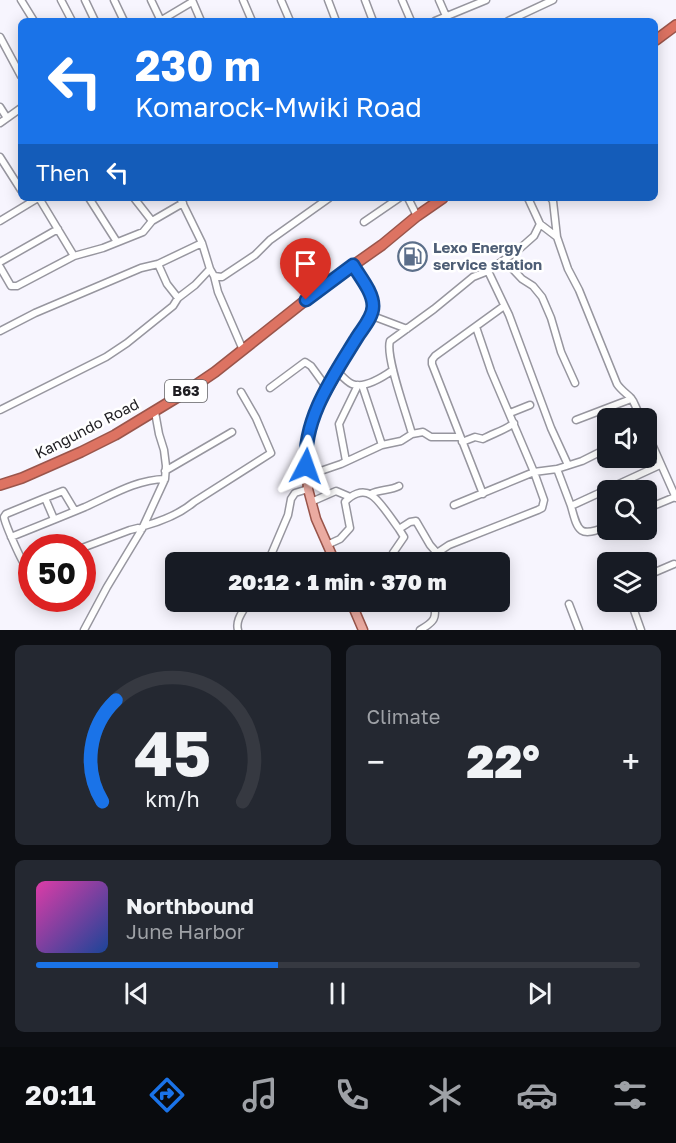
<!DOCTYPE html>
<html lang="en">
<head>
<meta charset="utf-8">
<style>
	body { margin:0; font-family:"Golos Text",sans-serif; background:#242831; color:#f1f3f6; height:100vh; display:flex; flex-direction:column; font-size:22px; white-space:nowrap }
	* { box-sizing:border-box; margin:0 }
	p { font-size:20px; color:#9ea1a6 }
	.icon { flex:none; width:33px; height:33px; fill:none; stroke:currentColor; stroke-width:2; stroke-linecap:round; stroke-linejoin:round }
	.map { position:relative; height:630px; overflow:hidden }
	.side { display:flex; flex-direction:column; gap:15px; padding:15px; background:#0d0f14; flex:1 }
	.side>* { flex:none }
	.top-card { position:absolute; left:18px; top:18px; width:640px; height:183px; border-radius:9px; box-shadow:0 3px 15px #0003; background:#1a73e8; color:#fff; overflow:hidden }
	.controls { position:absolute; left:597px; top:408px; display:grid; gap:12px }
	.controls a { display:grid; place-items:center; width:60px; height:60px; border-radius:9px; background:#171b24; box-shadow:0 3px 15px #0003; font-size:30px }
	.speed { position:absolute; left:18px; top:534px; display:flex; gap:12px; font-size:30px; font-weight:700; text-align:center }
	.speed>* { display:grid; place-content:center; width:78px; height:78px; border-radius:50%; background:#171b24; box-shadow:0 3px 15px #0003; line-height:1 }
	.speed .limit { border:9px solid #d22; background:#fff; color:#111 }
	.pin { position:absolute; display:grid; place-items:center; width:51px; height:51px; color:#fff; margin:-62px -26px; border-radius:50% 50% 50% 0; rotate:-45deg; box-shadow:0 0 6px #0007 }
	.pin .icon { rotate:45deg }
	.me { position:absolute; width:66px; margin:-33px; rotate:4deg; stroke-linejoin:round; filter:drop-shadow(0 0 4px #0008) }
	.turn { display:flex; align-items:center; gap:21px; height:126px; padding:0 18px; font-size:27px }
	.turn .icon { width:78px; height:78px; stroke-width:2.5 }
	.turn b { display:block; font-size:42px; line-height:51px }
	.then { display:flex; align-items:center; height:57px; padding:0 18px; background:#0003; gap:12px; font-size:22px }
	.big { font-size:45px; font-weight:800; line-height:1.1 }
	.side .card { flex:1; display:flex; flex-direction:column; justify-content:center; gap:9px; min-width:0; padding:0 21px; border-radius:9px; background:#242831 }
	.side .dial { align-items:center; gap:0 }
	.dial svg { height:156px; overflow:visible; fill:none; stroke:#363941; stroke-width:7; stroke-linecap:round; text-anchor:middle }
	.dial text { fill:#f1f3f6; stroke:none }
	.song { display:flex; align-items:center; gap:18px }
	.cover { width:72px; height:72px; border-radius:9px; background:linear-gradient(135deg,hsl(320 70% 55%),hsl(220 70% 35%)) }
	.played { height:6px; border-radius:3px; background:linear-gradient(90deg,#1a73e8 40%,#363941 40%) }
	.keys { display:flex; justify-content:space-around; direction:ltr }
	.heat { display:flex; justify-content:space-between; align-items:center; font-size:33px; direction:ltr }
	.side .tiles { flex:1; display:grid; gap:15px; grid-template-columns:1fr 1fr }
	.card:last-child { grid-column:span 2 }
	.trip { position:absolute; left:165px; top:552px; width:345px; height:60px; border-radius:9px; background:#171b24; box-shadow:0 3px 15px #0003; font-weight:800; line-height:60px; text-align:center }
	.tabs { display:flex; height:96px; justify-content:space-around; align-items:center; background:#090b0e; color:#9ea1a6 }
	.tabs .icon { width:42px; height:42px }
	.tabs .selected { color:#1a73e8 }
	.tabs b { font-size:27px; color:#f1f3f6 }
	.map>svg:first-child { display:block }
</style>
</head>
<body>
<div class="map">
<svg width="676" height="630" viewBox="0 0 676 630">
	<rect width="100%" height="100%" fill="#f7f5fe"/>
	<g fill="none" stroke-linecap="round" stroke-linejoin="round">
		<defs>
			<path id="minor" d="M21 0 34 21
				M61 0 72 21
				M85 0 95 21
				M114 0 124 21
				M151 0 161 21
				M192 0 201 21
				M243 0 252 21
				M281 0 290 21
				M328 0 336 21
				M365 0 373 21
				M402 0 411 21
				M439 0 446 16
				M160 21 192 2
				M435 21 486 0
				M508 21 553 0
				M0 37 21 76
				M0 107 7 118
				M0 123 21 108
				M0 157 21 190
				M39 198 74 256
				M89 198 117 242
				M134 198 152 221
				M180 198 202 243 210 269 214 276 218 292 243 350
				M408 198 417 216
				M528 198 540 224
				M551 198 553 201 557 237
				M0 221 38 198
				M364 222 399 198
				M504 260 522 279 533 286 542 297 551 318 561 352 575 383
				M0 262 58 229
				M158 264 167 284 178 298
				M0 267 11 286H17L74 256 103 248 143 232 152 221 183 203
				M488 271 509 315 551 428 568 465
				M214 276 222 277 255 255 270 240 329 198
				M370 315 407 329
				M476 327 491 371 534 472 557 469 582 461 608 448
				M0 331 35 313 141 268 158 264 202 243
				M337 371C341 375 347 382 352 384 364 389 383 377 393 370
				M362 385 382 445
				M270 388 305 362 311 366 327 388
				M0 410 106 357 127 343 173 306 178 298 195 285 210 269
				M510 413 530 405
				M576 420 631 399
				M646 420C653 426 652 435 652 444
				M412 434C407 415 385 356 390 341L434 309 473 277 488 271 517 251 534 236 540 224 557 237 568 269 579 290 617 384C621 390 626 393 631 398 637 405 636 414 644 418
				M646 438 652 444 676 498
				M462 442 475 437 483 439C493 433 504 431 514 423
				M346 461 339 424 358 385
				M557 469 571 506 660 465
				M165 471 232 432
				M306 476 341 464 382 445 401 441 412 434 423 432 431 437H460
				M371 494C379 489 390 491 399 486
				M483 494 432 364V360L435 356 504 306
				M45 498 63 491 75 511
				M311 502 336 491 350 497
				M571 506C578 532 579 538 608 526
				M646 509 675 497
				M144 526C162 521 180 514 194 502L271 453 256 418 241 392
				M11 537C36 527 61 517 85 507 112 495 135 480 165 479
				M327 545 340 539 350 528 345 502C351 495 362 489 371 495 379 499 393 521 399 529L410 522 416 521 430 545 437 553
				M82 548 130 530 138 528 142 529
				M393 553 404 537 399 529
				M268 562 288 515 291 499 295 493 308 489
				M427 562 437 553 449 545 538 510 542 508 544 500 534 472 454 505
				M32 571C30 570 28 569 27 568 22 563 5 524 4 517L6 514 45 498 54 519
				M646 576 674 564
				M631 602 641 630
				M569 604 579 630
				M84 630 107 587 142 529 165 479 166 466 164 450 159 434 155 412
				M238 630C235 620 244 610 248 602
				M420 630C434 622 438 618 433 602"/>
			<path id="major" d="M335 562 316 519 308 489 305 451 315 412 372 311C374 294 361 279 353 265
				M351 602 363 630"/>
			<path id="highway" d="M656 40 676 25
				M0 485 22 478 81 452 115 435 181 395 215 372 321 288 382 245 417 216 443 198"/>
		</defs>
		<use href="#minor" stroke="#97969f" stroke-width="9"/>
		<use href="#major" stroke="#9a554b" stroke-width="11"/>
		<use href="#highway" stroke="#9a554b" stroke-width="12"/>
		<use href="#minor" stroke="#fff" stroke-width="6"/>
		<use href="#major" stroke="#ebaba1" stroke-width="8"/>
		<use href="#highway" stroke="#dd7362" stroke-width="9"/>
	</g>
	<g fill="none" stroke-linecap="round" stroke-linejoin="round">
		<defs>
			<path id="route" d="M306 300 353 265C360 277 373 292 373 306 373 318 361 330 356 339 332 378 303 419 306 466"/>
		</defs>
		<use href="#route" stroke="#114b97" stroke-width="15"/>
		<use href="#route" stroke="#1a73e8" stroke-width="10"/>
	</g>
	<defs>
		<symbol id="fuel-ring" viewBox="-11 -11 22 22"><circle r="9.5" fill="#fff" stroke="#5c6f8a" stroke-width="1.5"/><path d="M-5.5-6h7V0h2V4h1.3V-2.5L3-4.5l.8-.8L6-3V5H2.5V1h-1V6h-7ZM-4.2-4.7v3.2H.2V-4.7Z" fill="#5c6f8a"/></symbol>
	</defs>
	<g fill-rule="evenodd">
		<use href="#fuel-ring" x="396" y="240" width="33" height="33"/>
	</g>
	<g text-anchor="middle" stroke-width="5" stroke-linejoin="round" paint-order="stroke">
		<rect fill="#fff" stroke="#626164" stroke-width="1.5" x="165" y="380" width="42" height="22" rx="4.5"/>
		<g font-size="14" font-weight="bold" fill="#1e1d21">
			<text x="186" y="396">B63</text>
		</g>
		<g font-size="15" font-weight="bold" fill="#4e5e75" stroke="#fff" text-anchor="start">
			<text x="433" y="253">Lexo Energy<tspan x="433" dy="17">service station</tspan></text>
		</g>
		<g font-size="15" fill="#1e1d21" stroke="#fff">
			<text transform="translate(87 429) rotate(-27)" y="5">Kangundo Road</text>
		</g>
	</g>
</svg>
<div class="controls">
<a><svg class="icon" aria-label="sound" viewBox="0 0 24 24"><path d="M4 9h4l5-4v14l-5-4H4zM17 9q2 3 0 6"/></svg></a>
<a><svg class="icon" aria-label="search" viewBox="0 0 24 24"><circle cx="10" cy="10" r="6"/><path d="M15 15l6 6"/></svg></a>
<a><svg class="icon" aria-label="layers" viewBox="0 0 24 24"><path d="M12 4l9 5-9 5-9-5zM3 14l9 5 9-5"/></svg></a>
</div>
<div class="speed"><div class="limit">50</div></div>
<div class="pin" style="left:306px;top:300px;background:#d93025"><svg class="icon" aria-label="arrive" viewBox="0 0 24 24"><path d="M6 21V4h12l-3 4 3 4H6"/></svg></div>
<svg class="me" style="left:306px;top:466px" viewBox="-20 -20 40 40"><path d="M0-17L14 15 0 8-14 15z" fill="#1a73e8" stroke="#fff" stroke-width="4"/></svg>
<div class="trip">20:12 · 1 min · 370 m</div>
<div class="top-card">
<div class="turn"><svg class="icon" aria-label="left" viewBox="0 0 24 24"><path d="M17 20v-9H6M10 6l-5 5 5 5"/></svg><div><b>230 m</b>Komarock-Mwiki Road</div></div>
<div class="then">Then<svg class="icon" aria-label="left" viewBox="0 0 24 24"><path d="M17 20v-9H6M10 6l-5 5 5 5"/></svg></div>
</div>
</div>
<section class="side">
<div class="tiles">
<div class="card dial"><svg viewBox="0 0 100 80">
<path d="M14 69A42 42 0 1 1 86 69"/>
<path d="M14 69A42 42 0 0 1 21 17" stroke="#1a73e8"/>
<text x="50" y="56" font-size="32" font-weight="700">45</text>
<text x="50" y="72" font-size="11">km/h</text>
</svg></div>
<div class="card"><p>Climate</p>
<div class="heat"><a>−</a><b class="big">22°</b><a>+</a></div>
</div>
<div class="card">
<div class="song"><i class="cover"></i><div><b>Northbound</b><p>June Harbor</p></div></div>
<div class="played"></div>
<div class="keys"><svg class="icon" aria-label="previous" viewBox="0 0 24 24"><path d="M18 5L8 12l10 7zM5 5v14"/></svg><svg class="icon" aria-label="pause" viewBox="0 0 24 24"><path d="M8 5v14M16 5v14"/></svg><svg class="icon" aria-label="next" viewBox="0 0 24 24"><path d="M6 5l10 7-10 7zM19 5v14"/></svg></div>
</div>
</div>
</section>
<nav class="tabs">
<b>20:11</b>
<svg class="icon selected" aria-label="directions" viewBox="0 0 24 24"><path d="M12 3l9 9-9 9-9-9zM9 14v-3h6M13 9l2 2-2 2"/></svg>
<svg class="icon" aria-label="music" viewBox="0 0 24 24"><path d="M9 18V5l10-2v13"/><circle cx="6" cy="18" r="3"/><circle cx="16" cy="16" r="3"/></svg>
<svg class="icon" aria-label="phone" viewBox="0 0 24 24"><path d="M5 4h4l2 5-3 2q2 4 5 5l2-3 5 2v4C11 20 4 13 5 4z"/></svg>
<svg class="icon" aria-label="climate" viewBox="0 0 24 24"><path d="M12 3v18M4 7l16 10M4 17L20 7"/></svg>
<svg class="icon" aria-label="car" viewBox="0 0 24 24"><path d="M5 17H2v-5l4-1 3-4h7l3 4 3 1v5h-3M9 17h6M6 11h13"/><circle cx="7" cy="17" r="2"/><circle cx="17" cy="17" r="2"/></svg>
<svg class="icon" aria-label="filters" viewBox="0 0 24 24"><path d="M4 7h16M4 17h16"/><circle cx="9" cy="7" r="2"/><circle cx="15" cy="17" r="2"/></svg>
</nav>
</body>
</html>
